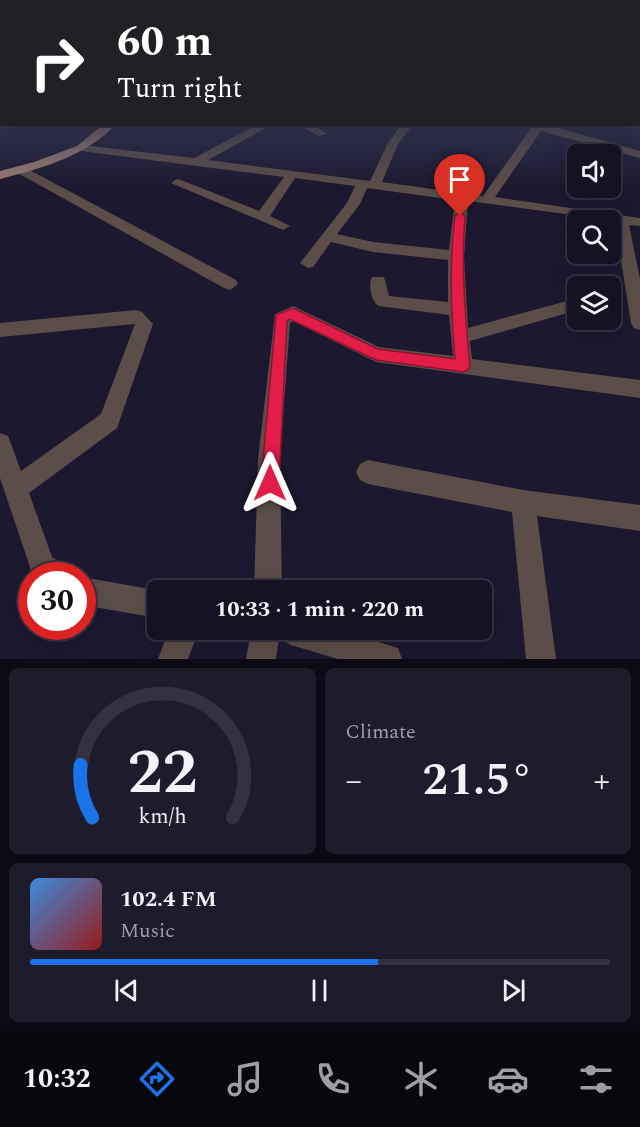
<!DOCTYPE html>
<html lang="en">
<head>
<meta charset="utf-8">
<style>
	body { margin:0; font-family:Spectral,serif; background:#1e1b2c; color:#f1f3f6; height:100vh; display:flex; flex-direction:column; font-size:22px; white-space:nowrap }
	* { box-sizing:border-box; margin:0 }
	p { font-size:20px; color:#9d9ea6 }
	.icon { flex:none; width:33px; height:33px; fill:none; stroke:currentColor; stroke-width:2; stroke-linecap:round; stroke-linejoin:round }
	.map { position:relative; height:659px; overflow:hidden }
	.side { display:flex; flex-direction:column; gap:9px; padding:9px; background:#0c0a14; flex:1 }
	.side>* { flex:none }
	.hud { position:absolute; left:0px; top:0px; width:640px; height:126px; box-shadow:0 6px 24px #0002,0 0 0 2px #343241; background:#202124; color:#fff; overflow:hidden }
	.controls { position:absolute; left:567px; top:144px; display:grid; gap:12px }
	.controls a { display:grid; place-items:center; width:54px; height:54px; border-radius:9px; background:#151224; box-shadow:0 6px 24px #0002,0 0 0 2px #343241; font-size:30px }
	.speed { position:absolute; left:18px; top:562px; display:flex; gap:12px; font-size:30px; font-weight:700; text-align:center }
	.speed>* { display:grid; place-content:center; width:78px; height:78px; border-radius:50%; background:#151224; box-shadow:0 6px 24px #0002,0 0 0 2px #343241; line-height:1 }
	.speed .limit { border:9px solid #d22; background:#fff; color:#111 }
	.pin { position:absolute; display:grid; place-items:center; width:51px; height:51px; color:#fff; margin:-62px -26px; border-radius:50% 50% 50% 0; rotate:-45deg; box-shadow:0 0 6px #0007 }
	.pin .icon { rotate:45deg }
	.me { position:absolute; width:66px; margin:-33px; rotate:0deg; stroke-linejoin:round; filter:drop-shadow(0 0 4px #0008) }
	.turn { display:flex; align-items:center; gap:21px; height:126px; padding:0 18px; font-size:27px }
	.turn .icon { width:78px; height:78px; stroke-width:2.5 }
	.turn b { display:block; font-size:42px; line-height:51px }
	.big { font-size:45px; font-weight:700; line-height:1.1 }
	.side .card { flex:1; display:flex; flex-direction:column; justify-content:center; gap:9px; min-width:0; padding:0 21px; border-radius:9px; background:#1e1b2c }
	.side .dial { align-items:center; gap:0 }
	.dial svg { height:156px; overflow:visible; fill:none; stroke:#343241; stroke-width:7; stroke-linecap:round; text-anchor:middle }
	.dial text { fill:#f1f3f6; stroke:none }
	.song { display:flex; align-items:center; gap:18px }
	.cover { width:72px; height:72px; border-radius:9px; background:linear-gradient(135deg,hsl(210 70% 55%),hsl(0 70% 35%)) }
	.played { height:6px; border-radius:3px; background:linear-gradient(90deg,#1a73e8 60%,#343241 60%) }
	.keys { display:flex; justify-content:space-around; direction:ltr }
	.heat { display:flex; justify-content:space-between; align-items:center; font-size:33px; direction:ltr }
	.side .tiles { flex:1; display:grid; gap:9px; grid-template-columns:1fr 1fr }
	.card:last-child { grid-column:span 2 }
	.trip { position:absolute; left:147px; top:580px; width:345px; height:60px; border-radius:9px; background:#151224; box-shadow:0 6px 24px #0002,0 0 0 2px #343241; font-weight:700; line-height:60px; text-align:center }
	.tabs { display:flex; height:96px; justify-content:space-around; align-items:center; background:#08070e; color:#9d9ea6 }
	.tabs .icon { width:42px; height:42px }
	.tabs .selected { color:#1a73e8 }
	.tabs b { font-size:27px; color:#f1f3f6 }
	.map>svg:first-child { display:block }
</style>
</head>
<body>
<div class="map">
<svg width="640" height="659" viewBox="0 0 640 659">
	<rect width="100%" height="100%" fill="#1c1830"/>
	<g fill="none" stroke-linecap="round" stroke-linejoin="round">
		<path fill="#5b4d47" fill-rule="evenodd" d="M639 105H640V112H639Z
			M259 124H273L208 160 370 181 388 143 402 124H413L398 144 382 182 483 196 534 124H545L640 151V158L541 131 495 197 640 218V226L629 225 640 279V330L634 328 631 323 615 222 610 220 468 201 464 256 468 328 578 298V310L470 341 472 359 640 380V398L376 362 293 321 290 323 280 459 282 591H254L258 459 275 314 293 306 379 347 453 356 449 315 379 306C371 302 368 285 372 277H384L389 296 448 302V260L373 252 331 242 313 267 308 268 300 263 347 203 355 186 295 178 270 216 290 226 283 230 171 183 177 179 181 180 259 211 284 177 81 151 75 148 81 145 194 158ZM367 188 455 200 449 250 373 242 337 234 360 204Z
			M297 124H311L328 134 319 136Z
			M22 166 236 280 238 284 230 290 224 288 18 173V167Z
			M136 310 142 312 153 324 117 428 29 493 52 557 65 566 69 576H33L0 478V433L8 436 21 471 101 414 135 324 0 337V323Z
			M368 460 523 490 640 505V531L537 516 556 659H526L512 512 368 484 360 480 356 472 360 464Z
			M82 577 161 591H158V618L82 605Z
			M169 630H199L188 659H158Z
			M251 630H340L398 648 402 659H338L291 645 279 638 276 659H246Z"/>
		<path fill="#9a7d71" fill-rule="evenodd" d="M104 124H116C85 157 42 168 0 179V171L34 162 77 146Z"/>
	</g>
	<linearGradient id="sky" x2="0" y2="1"><stop stop-color="#0f0d1a"/><stop offset="0.51" stop-color="#3a3d59"/><stop offset="1" stop-color="#3a3d59" stop-opacity="0"/></linearGradient>
	<rect width="640" height="188" fill="url(#sky)"/>
	<path fill="#e11d48" stroke="#92132f" stroke-width="1.5" d="M460 212 465 216C461 267 465 315 470 366L468 370 463 372 376 360 290 319 287 321 279 483 276 489 270 492 263 489 261 483 276 315 293 308 378 349 455 359C451 310 449 264 455 216Z"/>
</svg>
<div class="controls">
<a><svg class="icon" aria-label="sound" viewBox="0 0 24 24"><path d="M4 9h4l5-4v14l-5-4H4zM17 9q2 3 0 6"/></svg></a>
<a><svg class="icon" aria-label="search" viewBox="0 0 24 24"><circle cx="10" cy="10" r="6"/><path d="M15 15l6 6"/></svg></a>
<a><svg class="icon" aria-label="layers" viewBox="0 0 24 24"><path d="M12 4l9 5-9 5-9-5zM3 14l9 5 9-5"/></svg></a>
</div>
<div class="speed"><div class="limit">30</div></div>
<div class="pin" style="left:460px;top:216px;background:#d93025"><svg class="icon" aria-label="arrive" viewBox="0 0 24 24"><path d="M6 21V4h12l-3 4 3 4H6"/></svg></div>
<svg class="me" style="left:270px;top:483px" viewBox="-20 -20 40 40"><path d="M0-17L14 15 0 8-14 15z" fill="#e11d48" stroke="#fff" stroke-width="4"/></svg>
<div class="trip">10:33 · 1 min · 220 m</div>
<div class="hud">
<div class="turn"><svg class="icon" aria-label="right" viewBox="0 0 24 24"><path d="M7 20v-9h11M14 6l5 5-5 5"/></svg><div><b>60 m</b>Turn right</div></div>
</div>
</div>
<section class="side">
<div class="tiles">
<div class="card dial"><svg viewBox="0 0 100 80">
<path d="M14 69A42 42 0 1 1 86 69"/>
<path d="M14 69A42 42 0 0 1 8 42" stroke="#1a73e8"/>
<text x="50" y="56" font-size="32" font-weight="700">22</text>
<text x="50" y="72" font-size="11">km/h</text>
</svg></div>
<div class="card"><p>Climate</p>
<div class="heat"><a>−</a><b class="big">21.5°</b><a>+</a></div>
</div>
<div class="card">
<div class="song"><i class="cover"></i><div><b>102.4 FM</b><p>Music</p></div></div>
<div class="played"></div>
<div class="keys"><svg class="icon" aria-label="previous" viewBox="0 0 24 24"><path d="M18 5L8 12l10 7zM5 5v14"/></svg><svg class="icon" aria-label="pause" viewBox="0 0 24 24"><path d="M8 5v14M16 5v14"/></svg><svg class="icon" aria-label="next" viewBox="0 0 24 24"><path d="M6 5l10 7-10 7zM19 5v14"/></svg></div>
</div>
</div>
</section>
<nav class="tabs">
<b>10:32</b>
<svg class="icon selected" aria-label="directions" viewBox="0 0 24 24"><path d="M12 3l9 9-9 9-9-9zM9 14v-3h6M13 9l2 2-2 2"/></svg>
<svg class="icon" aria-label="music" viewBox="0 0 24 24"><path d="M9 18V5l10-2v13"/><circle cx="6" cy="18" r="3"/><circle cx="16" cy="16" r="3"/></svg>
<svg class="icon" aria-label="phone" viewBox="0 0 24 24"><path d="M5 4h4l2 5-3 2q2 4 5 5l2-3 5 2v4C11 20 4 13 5 4z"/></svg>
<svg class="icon" aria-label="climate" viewBox="0 0 24 24"><path d="M12 3v18M4 7l16 10M4 17L20 7"/></svg>
<svg class="icon" aria-label="car" viewBox="0 0 24 24"><path d="M5 17H2v-5l4-1 3-4h7l3 4 3 1v5h-3M9 17h6M6 11h13"/><circle cx="7" cy="17" r="2"/><circle cx="17" cy="17" r="2"/></svg>
<svg class="icon" aria-label="filters" viewBox="0 0 24 24"><path d="M4 7h16M4 17h16"/><circle cx="9" cy="7" r="2"/><circle cx="15" cy="17" r="2"/></svg>
</nav>
</body>
</html>
